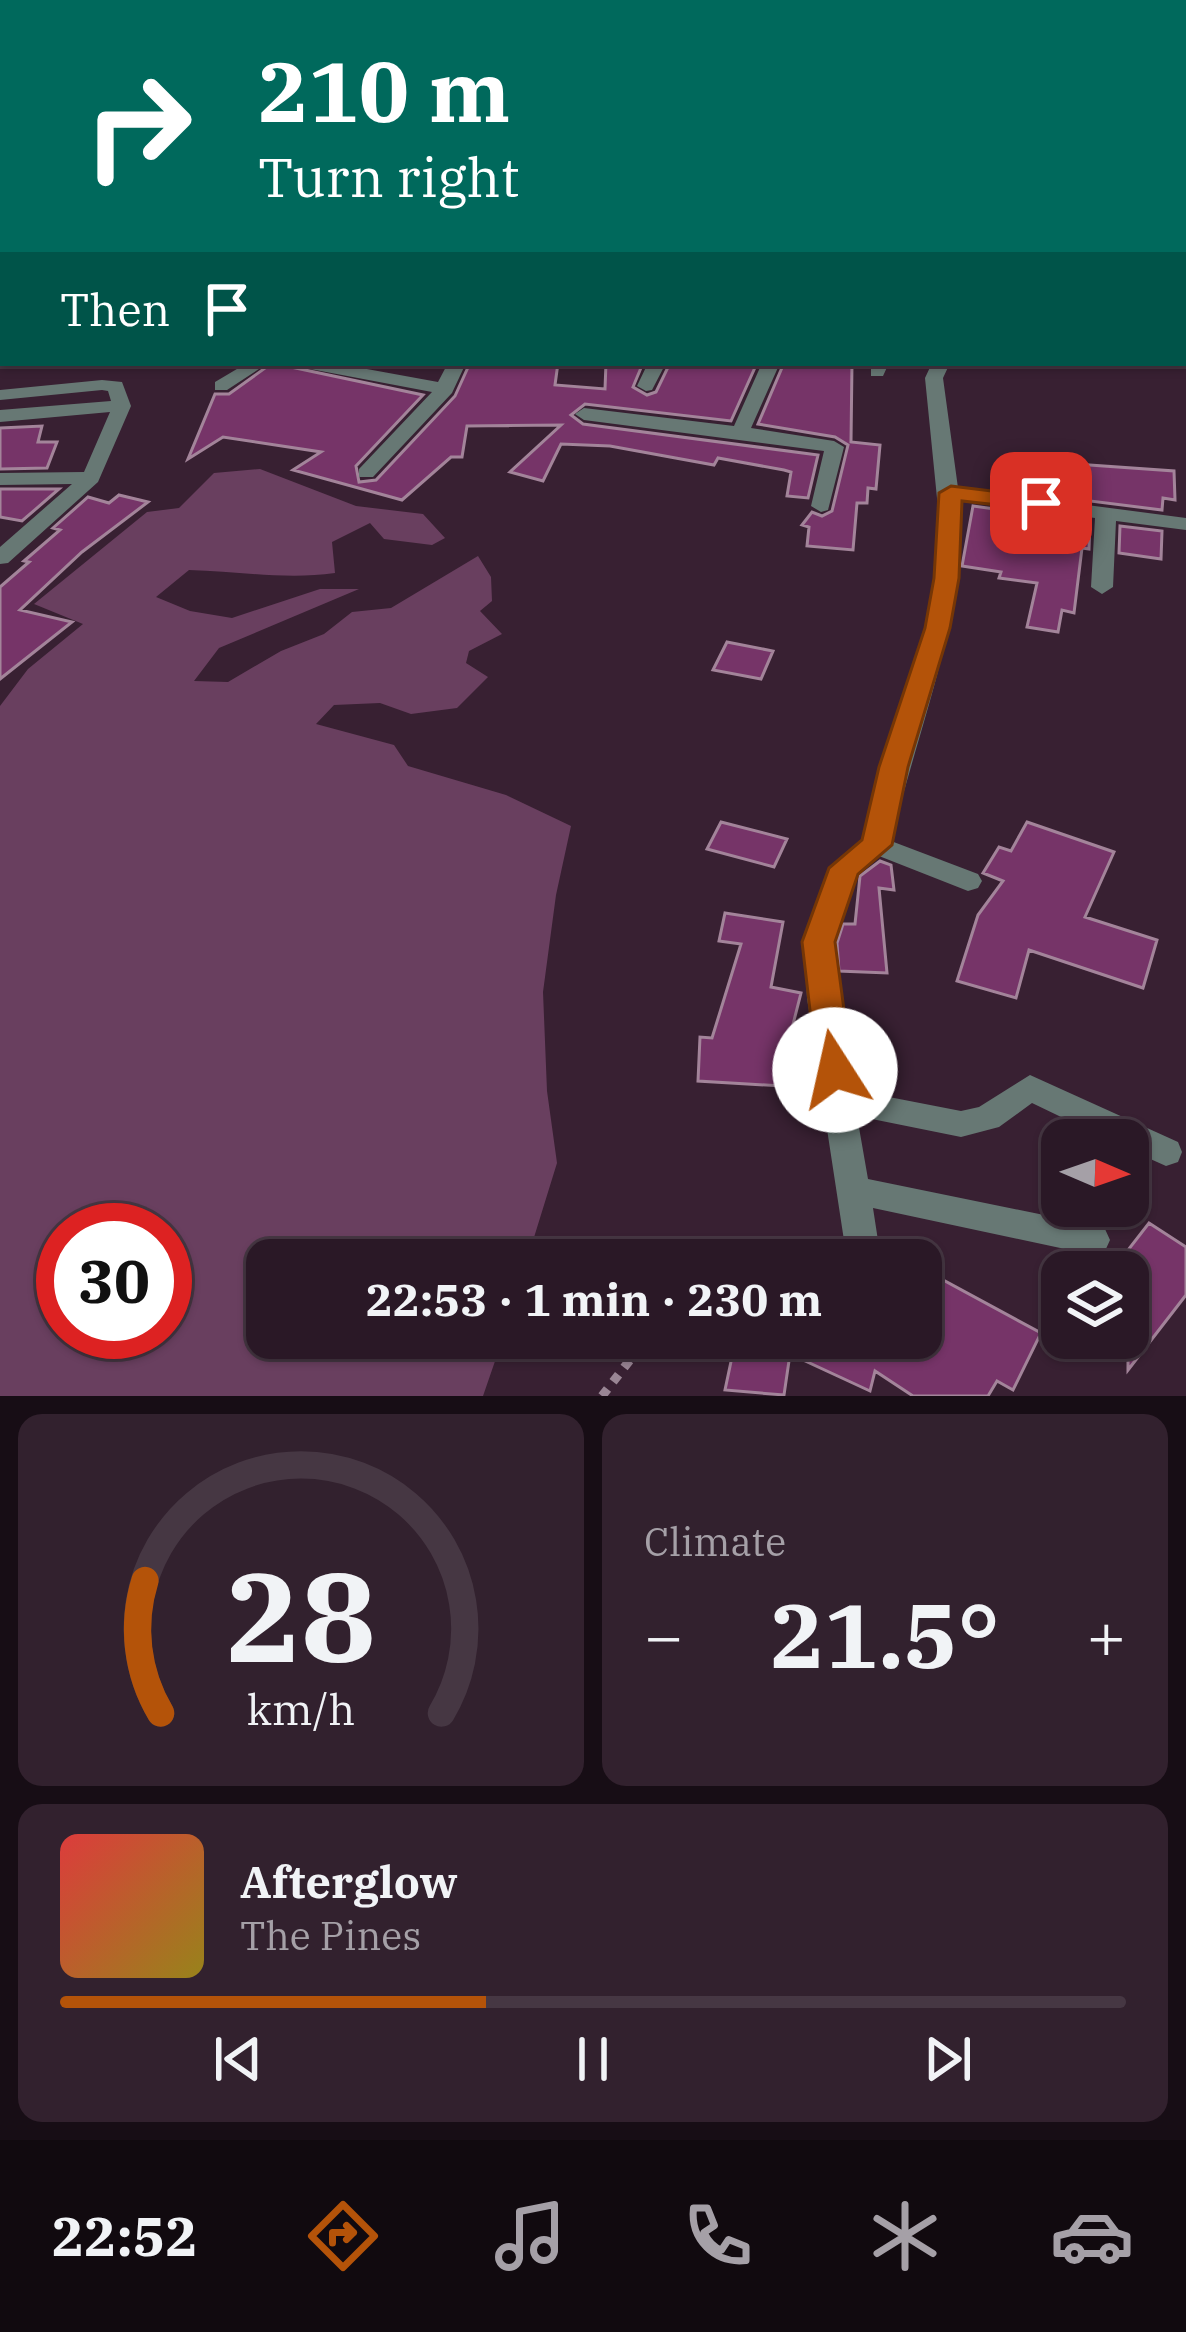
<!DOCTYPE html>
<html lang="en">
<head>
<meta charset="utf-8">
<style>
	body { margin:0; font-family:"IBM Plex Serif",serif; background:#32212e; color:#f1f3f6; height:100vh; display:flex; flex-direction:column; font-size:45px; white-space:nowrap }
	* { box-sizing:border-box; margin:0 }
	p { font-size:39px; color:#a5a0a7 }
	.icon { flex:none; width:66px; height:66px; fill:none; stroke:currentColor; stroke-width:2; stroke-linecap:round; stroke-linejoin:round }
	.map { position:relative; height:1396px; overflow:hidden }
	.panel { display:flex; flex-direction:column; gap:18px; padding:18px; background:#170d15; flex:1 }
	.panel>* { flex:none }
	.top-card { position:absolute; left:0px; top:0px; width:1188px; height:366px; box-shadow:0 3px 9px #0004,0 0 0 3px #463743; background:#00695c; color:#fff; overflow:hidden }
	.needle { width:78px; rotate:92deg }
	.buttons { position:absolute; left:1041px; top:1119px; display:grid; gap:24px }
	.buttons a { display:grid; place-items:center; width:108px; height:108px; border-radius:24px; background:#2a1826; box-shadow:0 3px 9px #0004,0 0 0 3px #463743; font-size:60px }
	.speed { position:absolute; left:36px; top:1203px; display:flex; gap:24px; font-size:60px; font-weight:700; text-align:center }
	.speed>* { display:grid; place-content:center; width:156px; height:156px; border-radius:50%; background:#2a1826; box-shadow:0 3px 9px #0004,0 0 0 3px #463743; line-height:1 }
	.speed .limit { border:18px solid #d22; background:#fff; color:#111 }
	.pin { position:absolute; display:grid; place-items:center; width:102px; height:102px; color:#fff; margin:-51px; border-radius:24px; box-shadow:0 6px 18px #0006 }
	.me { position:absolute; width:132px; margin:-66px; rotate:350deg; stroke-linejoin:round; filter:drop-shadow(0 0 9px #0008) }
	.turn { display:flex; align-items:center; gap:42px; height:252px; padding:0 60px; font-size:54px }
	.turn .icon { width:156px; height:156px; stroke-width:2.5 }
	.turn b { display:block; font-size:84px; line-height:102px }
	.then { display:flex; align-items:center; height:114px; padding:0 60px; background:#0003; gap:24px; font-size:45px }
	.big { font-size:90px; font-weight:800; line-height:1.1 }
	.panel .widget { flex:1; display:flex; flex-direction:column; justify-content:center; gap:18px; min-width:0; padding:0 42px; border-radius:24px; background:#32212e }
	.panel .dial { align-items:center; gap:0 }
	.dial svg { height:312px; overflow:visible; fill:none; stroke:#463743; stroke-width:7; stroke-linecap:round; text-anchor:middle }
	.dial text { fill:#f1f3f6; stroke:none }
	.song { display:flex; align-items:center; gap:36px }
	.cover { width:144px; height:144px; border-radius:18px; background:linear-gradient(135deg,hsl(0 70% 55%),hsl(50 70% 35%)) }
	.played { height:12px; border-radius:6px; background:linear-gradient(90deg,#b45309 40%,#463743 40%) }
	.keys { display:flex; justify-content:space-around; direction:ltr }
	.heat { display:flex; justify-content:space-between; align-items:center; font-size:66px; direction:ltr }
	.panel .tiles { flex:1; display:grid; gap:18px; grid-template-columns:1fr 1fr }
	.widget:last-child { grid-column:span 2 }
	.trip { position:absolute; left:246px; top:1239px; width:696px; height:120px; border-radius:24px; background:#2a1826; box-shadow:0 3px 9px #0004,0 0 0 3px #463743; font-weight:800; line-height:120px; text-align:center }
	.dock { display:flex; height:192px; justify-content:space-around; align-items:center; background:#110a0f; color:#a5a0a7 }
	.dock .icon { width:84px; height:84px }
	.dock .active { color:#b45309 }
	.dock b { font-size:54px; color:#f1f3f6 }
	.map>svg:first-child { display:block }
</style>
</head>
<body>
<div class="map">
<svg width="1186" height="1396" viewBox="0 0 1186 1396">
	<rect width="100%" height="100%" fill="#382032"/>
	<path fill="#693f5f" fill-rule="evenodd" d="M260 469 356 506 423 514 445 538 432 545 384 539 370 523 332 542 335 573C285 580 238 571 189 570L156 597 190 611 232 618 320 589H359L219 648 194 681 228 682 281 651 324 634 352 612 391 608 478 556 491 577 492 601 480 611 502 634 469 651 466 663 488 677 457 708 411 714 380 703 334 705 316 724 394 745 408 766 506 795 571 826 556 895 543 992 547 1091 557 1163 527 1260H267V1338H503L483 1396H0V706L28 669 83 624 34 604 147 512 179 508 214 473ZM63 1230H165V1332H63Z"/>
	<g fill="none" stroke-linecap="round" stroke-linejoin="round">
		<path fill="#03110f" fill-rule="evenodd" d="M45 0H71L43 3Z
			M3 63V79L0 80V64Z
			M0 166H3V186H0Z
			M1185 195 1186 196V216L1185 215Z"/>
	</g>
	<path fill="#763468" stroke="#a3849a" stroke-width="3" d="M272 363 423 395 356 466 359 482 376 480 455 396 470 363H558L555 385 605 389 606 363H643L633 387 647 395 656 392 670 363H757L731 421 585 404 571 415 583 424 818 455 808 498 787 496 791 472 784 470 718 458 714 465 610 446 561 444 543 481 510 472 561 425 467 426 462 457H451L402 500 293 470 321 452 223 437 188 459 215 394H229Z
		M784 363H852L851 442 880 445 876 489 868 488 867 503H857L853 550 807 546 809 527 802 525 812 512 822 516 832 511 848 445 835 437 758 424Z
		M42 426 38 442H57L47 468 0 469V428Z
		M1061 463 1174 471 1175 500 1163 498 1162 510 1066 498Z
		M0 489H59L22 521 0 517Z
		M119 495 148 502 82 552 20 610 72 622 0 679V587L29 562 24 561 60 530 53 528 88 497 109 503Z
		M973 506 1090 522 1089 549 1082 548 1074 613 1062 610 1058 632 1027 627 1037 583 999 578 1001 572 962 566Z
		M1120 526 1162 531 1161 559 1119 553Z
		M727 642 773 651 761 679 713 670Z
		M721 822 787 839 774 867 707 849Z
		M1027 822 1114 852 1085 917 1157 940 1143 988 1029 950 1016 998 957 981 978 915 1003 881 983 873 999 847 1011 851Z
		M880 861 891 865 894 890 879 888 887 973 839 971 837 943 843 924H855L860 876Z
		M725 913 783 922 771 987 801 993 787 1048H796L798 1087 698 1081 700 1037 712 1038 741 944 719 941Z
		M1149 1223 1186 1247V1295L1128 1370V1272H1111Z
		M921 1268 1041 1333 1013 1390 997 1381 988 1396H913L875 1371 870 1391 790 1354 784 1395 725 1390 736 1338H921Z"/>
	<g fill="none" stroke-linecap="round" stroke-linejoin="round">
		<path stroke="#998594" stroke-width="9" stroke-dasharray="9 9" stroke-linecap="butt" d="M602 1396 647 1338"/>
		<path fill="#677874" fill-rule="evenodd" d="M649 0H665V1L651 3Z
			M872 0H882L884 3H874Z
			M961 0H972L974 3H963Z
			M1055 0H1067L1069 3H1057Z
			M1162 0H1186V4Z
			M1185 28H1186V35H1185Z
			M1185 48H1186V54H1185Z
			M1185 107H1186V115H1185Z
			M3 320V331L0 332V321Z
			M247 363H268L227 390H215V382Z
			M296 363H334L438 382 448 363H466L452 393 373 477H359V469L432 392 305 368Z
			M648 363H666L652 390 646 391 637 386Z
			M762 363H780L751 428 834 441 844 447 828 510 821 512 811 506 824 451 584 420 575 414 584 408 734 426Z
			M871 363H889L883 376H871Z
			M932 363H950L943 378 958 488 1186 518V530L1116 521 1113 587 1102 594 1091 587 1095 518 959 500C966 619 918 727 891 841L978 874 982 881 978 888 968 891 879 856 856 873 832 942 837 998 853 1090 961 1111 979 1107 1030 1075 1178 1142 1182 1152 1178 1162 1166 1166 1128 1149V1140H1109L1032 1103 999 1127 961 1137 857 1116 868 1179 1093 1225 1105 1229 1110 1240 1105 1251 1093 1255 873 1208 881 1260H847L807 998 804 942 830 868 864 841 930 613 940 528 925 378Z
			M102 380 122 382 131 406 98 482 8 563 0 564V547L72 484 0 485V473L84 472 110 412 0 422V410L111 401 108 391 102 390 0 400V390Z"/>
	</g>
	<path fill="#b45309" stroke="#753606" stroke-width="3" d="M951 486 1041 497 1052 503 1041 510 962 501 959 578 950 628 908 767 892 845 858 874 835 942 852 1070 847 1080 835 1084 822 1080 817 1070 802 942 829 868 862 840 879 767 925 628 934 578 939 493Z"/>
</svg>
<div class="buttons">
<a><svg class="needle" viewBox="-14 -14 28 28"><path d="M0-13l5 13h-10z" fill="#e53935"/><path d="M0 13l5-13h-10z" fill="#a5a0a7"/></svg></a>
<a><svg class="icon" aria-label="layers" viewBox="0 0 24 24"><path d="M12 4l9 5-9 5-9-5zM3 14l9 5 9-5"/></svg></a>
</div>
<div class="speed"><div class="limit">30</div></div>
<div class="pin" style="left:1041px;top:503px;background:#d93025"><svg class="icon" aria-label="arrive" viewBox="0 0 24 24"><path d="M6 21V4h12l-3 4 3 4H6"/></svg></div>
<svg class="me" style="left:835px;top:1070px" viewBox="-20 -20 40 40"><circle r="19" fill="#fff"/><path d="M0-13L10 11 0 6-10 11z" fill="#b45309"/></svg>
<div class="trip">22:53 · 1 min · 230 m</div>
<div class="top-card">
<div class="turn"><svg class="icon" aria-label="right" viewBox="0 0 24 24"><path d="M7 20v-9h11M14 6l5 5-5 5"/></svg><div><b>210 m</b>Turn right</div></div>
<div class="then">Then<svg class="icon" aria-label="arrive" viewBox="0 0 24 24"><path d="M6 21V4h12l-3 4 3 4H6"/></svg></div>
</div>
</div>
<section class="panel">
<div class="tiles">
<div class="widget dial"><svg viewBox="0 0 100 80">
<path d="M14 69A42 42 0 1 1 86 69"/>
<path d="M14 69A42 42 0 0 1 10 35" stroke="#b45309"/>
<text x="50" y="56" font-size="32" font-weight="700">28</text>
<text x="50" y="72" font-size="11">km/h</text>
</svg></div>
<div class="widget"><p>Climate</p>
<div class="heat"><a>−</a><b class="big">21.5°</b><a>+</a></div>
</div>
<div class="widget">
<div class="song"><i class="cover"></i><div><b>Afterglow</b><p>The Pines</p></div></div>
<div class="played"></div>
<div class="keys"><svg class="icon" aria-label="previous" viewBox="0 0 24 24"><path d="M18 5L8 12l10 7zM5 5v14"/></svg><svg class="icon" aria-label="pause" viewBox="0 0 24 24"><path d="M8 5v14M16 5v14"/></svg><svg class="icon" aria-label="next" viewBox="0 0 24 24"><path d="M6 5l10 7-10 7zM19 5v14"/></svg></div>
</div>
</div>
</section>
<nav class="dock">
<b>22:52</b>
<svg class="icon active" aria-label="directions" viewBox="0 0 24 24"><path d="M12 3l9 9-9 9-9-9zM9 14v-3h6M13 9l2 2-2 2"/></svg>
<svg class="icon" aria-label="music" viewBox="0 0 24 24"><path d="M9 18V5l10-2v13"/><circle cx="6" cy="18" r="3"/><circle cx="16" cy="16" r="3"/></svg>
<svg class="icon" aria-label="phone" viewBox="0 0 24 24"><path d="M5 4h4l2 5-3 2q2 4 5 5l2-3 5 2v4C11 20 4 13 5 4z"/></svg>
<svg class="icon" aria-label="climate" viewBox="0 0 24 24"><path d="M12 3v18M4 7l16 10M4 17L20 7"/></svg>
<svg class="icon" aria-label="car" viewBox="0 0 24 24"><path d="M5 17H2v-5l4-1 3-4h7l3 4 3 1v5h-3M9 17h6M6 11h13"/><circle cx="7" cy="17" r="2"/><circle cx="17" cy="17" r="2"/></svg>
</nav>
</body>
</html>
